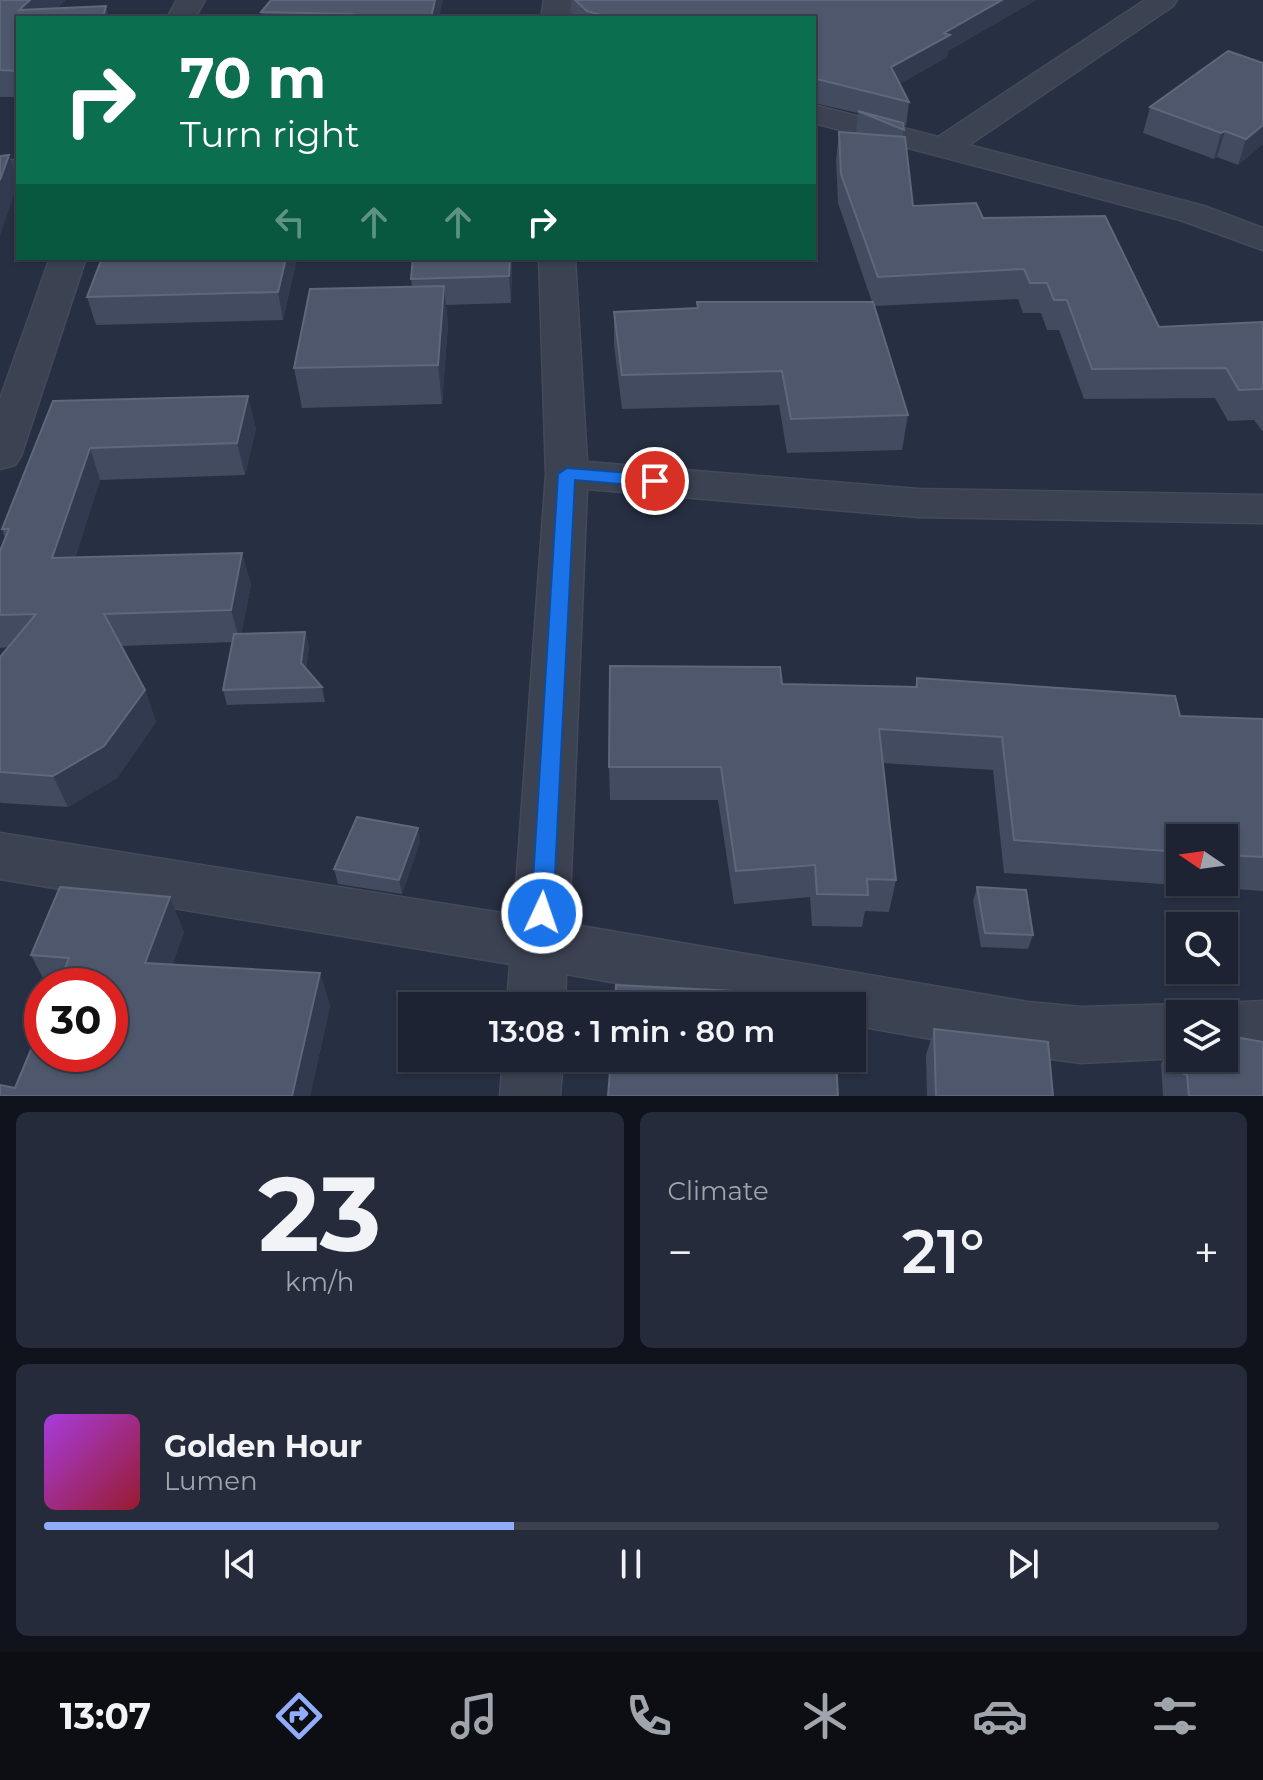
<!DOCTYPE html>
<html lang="en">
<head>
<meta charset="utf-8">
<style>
	body { margin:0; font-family:Montserrat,sans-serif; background:#252b3a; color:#f1f3f6; height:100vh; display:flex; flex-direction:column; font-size:30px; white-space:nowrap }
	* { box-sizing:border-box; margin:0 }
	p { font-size:26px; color:#a0a4ac }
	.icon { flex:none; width:44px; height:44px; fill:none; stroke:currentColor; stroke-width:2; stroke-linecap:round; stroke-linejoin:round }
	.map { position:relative; height:1096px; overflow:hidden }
	.drawer { display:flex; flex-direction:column; gap:16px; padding:16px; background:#10131c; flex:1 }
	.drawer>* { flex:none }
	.banner { position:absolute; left:16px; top:16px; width:800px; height:244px; border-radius:0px; box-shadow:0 2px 6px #0004,0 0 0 2px #3b404d; background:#0b6e4f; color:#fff; overflow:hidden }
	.needle { width:52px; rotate:283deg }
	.buttons { position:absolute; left:1166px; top:824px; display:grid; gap:16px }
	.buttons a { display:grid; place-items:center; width:72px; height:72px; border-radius:0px; background:#1d2332; box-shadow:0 2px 6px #0004,0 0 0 2px #3b404d; font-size:40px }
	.speed { position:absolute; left:24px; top:968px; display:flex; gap:16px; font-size:40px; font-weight:700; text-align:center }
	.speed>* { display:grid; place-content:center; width:104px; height:104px; border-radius:50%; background:#1d2332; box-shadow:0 2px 6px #0004,0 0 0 2px #3b404d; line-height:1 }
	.speed .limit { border:12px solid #d22; background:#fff; color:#111 }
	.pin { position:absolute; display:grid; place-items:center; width:68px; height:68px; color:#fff; margin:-34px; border:4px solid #fff; border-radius:50%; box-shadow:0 2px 8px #0007 }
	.me { position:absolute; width:88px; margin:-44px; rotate:3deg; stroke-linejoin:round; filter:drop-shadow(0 0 6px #0008) }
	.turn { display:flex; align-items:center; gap:28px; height:168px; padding:0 32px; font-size:36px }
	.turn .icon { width:104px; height:104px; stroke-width:2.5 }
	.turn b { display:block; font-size:56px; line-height:68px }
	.lanes { display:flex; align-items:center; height:76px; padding:0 32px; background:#0003; justify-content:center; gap:40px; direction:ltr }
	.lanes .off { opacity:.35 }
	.big { font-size:60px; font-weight:600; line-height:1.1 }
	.drawer .card { flex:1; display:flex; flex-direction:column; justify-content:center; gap:12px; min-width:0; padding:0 28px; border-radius:12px; background:#252b3a }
	.drawer .dial { align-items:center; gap:0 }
	.dial b { font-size:104px; line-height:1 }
	.song { display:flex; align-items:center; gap:24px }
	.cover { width:96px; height:96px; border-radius:12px; background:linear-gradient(135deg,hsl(280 70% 55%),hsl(350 70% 35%)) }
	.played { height:8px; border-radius:4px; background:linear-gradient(90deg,#91acf8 40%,#3b404d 40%) }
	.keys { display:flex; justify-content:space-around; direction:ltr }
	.heat { display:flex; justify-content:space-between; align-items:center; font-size:44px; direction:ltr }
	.drawer .tiles { flex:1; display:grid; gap:16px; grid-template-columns:1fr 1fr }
	.card:last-child { grid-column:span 2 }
	.trip { position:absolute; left:398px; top:992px; width:468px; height:80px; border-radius:0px; background:#1d2332; box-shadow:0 2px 6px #0004,0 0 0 2px #3b404d; font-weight:600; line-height:80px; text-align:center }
	.tabs { display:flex; height:128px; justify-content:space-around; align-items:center; background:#0c0e14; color:#a0a4ac }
	.tabs .icon { width:56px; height:56px }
	.tabs .active { color:#91acf8 }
	.tabs b { font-size:36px; color:#f1f3f6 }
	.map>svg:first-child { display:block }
</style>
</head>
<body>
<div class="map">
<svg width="1263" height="1096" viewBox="0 0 1263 1096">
	<rect width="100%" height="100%" fill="#272f42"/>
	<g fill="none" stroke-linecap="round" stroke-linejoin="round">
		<defs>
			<path id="street" d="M177 0H205L195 18H167Z
				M544 0H572L569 18H541Z
				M1145 0H1177L1173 6 969 145 1204 206 1263 228V250L1180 220 814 123V105L938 137Z
				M0 160H18V180H0Z
				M50 258H86L21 456 15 465 0 469V399Z
				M539 258H575L587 462 918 489 1263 495V523L918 517 587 489 569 924 1028 1002 1081 1007 1180 1004 1202 1014 1224 1003 1263 1001V1055L1224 1057V1014H1180V1058L1081 1063 1028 1056 852 1025V1006H747L566 974 565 1006H507L510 964 0 879V833L514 915 546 474Z
				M503 1058H563L560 1096H500Z"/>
		</defs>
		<use href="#street" stroke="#454a5b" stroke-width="3"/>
		<use href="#street" fill="#3b4252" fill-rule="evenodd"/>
	</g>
	<path fill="#424b60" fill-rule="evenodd" d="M0 0H66L57 8 106 6 109 18H18V97H0Z
		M271 0 439 18H262L261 12Z
		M571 0H1036L948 51 947 57 899 84 909 102 906 126 903 125V137L913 206 983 218 1159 327 1263 322V432L1254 420 1228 421 1215 398 1084 399 1059 330H1047L1041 313H1023L1018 299 874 306 908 415 902 450 787 453 779 405 622 409 614 345V312L697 308V302H872L838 203 836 160 839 132 856 133 858 113 814 103V18H572Z
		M1228 51 1263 144 1238 165 1217 157 1214 159 1143 133 1150 107Z
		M102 258H297L283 320 96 325 87 297Z
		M512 258 511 303 446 305 448 324 442 404 302 408 294 368 412 287 411 279Z
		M53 401 256 428 245 475 100 480 75 558 242 553 251 585 241 633 305 632 309 647 306 668 322 687 325 702 227 705 223 690 233 642 121 646 145 690 156 722 117 778 68 807 1 803 0 802V657L8 647 0 648V551L5 538 2 529Z
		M917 678 1180 716 1263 719V891L1004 873 993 770 882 763 896 880 889 912 865 911 862 927 812 926 810 897 734 904 718 800H610L609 767 782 684 915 686ZM1180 838H1224V882H1180Z
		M420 842 402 894 338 884 334 869Z
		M977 887 1033 935 1028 949 981 947 973 901Z
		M184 932 172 965 320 973 330 1006 310 1096H0L15 1088 110 986H47L31 955Z
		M1180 1028V1058H1224L1263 1096H1163L1161 1064Z
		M934 1029 1053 1096H927L926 1055Z"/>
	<path fill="#323a4f" d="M30 0H66L46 18 19 10Z
		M435 0H443L439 18H431Z
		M1002 0H1036L948 51 947 57 888 90 891 67 944 33Z
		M106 6 109 18H103Z
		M817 79 815 102 814 103V81Z
		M1263 125V144L1238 165 1246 139Z
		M1225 131 1217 157 1214 159 1221 133Z
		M9 155 18 183 0 236V180Z
		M286 258H297L283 320 278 292Z
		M510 258H512L511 303 509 276Z
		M444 286 448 324 442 404 438 365Z
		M248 396 256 428 245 475 237 443Z
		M90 448 100 480 64 591 52 558Z
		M242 553 251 585 240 642 231 610Z
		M305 632 309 647 304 678 301 663Z
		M145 690 156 722 117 778 68 807 53 776Z
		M418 828 420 842 402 894 399 880Z
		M170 897 184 932 160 997 145 963Z
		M320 973 330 1006 310 1096H292Z"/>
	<path fill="#4f576c" stroke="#5f677b" stroke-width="2" d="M0 0H30L19 10 106 6 103 18H18V71L0 70Z
		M271 0H435L431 18H351L352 14 261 12Z
		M575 0H1002L944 33 950 35 891 67 909 102 817 79 814 81V18H612L587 11Z
		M1228 51 1263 63V125L1246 139 1225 131 1221 133 1150 107Z
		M858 111 903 123 904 130Z
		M839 132 905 137 913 206 976 203 983 218 1105 216 1159 327 1263 322V389L1239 390 1226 368 1092 369 1067 300H1054L1047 283H1030L1024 269 878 277 841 174Z
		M9 155 0 180V156Z
		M102 258H286L278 292 87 297Z
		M413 258H510L509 276 411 279Z
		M444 286 438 365 294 368 310 289Z
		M697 302H873L908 415 791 419 782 371 622 375 614 312 698 308Z
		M248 396 237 443 90 448 52 558 242 553 231 610 104 614 145 690 104 746 53 776 0 772V657L36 614 0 615V551L9 529H2L53 401Z
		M305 632 301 663 322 687 223 690 234 634Z
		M610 666 780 667 782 684 917 687V678L1175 696 1180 716 1263 719V857L1224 855V838H1180V852L1014 840 1002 737 879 729 896 880 867 879 868 895 817 894 815 865 736 871 721 767H609Z
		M357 817 418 828 399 880 334 869Z
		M60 887 170 897 145 963 320 973 292 1096H0V1085L15 1088 42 1023V1054H110V986H58L69 958 31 955Z
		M977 887 1026 890 1033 935 985 933Z
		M616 985 833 996V1006H615Z
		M934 1029 1048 1042 1053 1096H936Z
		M1224 1035 1263 1042V1096H1189L1187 1075 1184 1074 1183 1058H1224Z
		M611 1058H836L838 1096H608Z"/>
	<path fill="#1a73e8" stroke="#114b97" stroke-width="2" d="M567 468 655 475 663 481 655 487 575 480 553 913 550 920 542 923 534 920 531 913 558 474Z"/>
</svg>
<div class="buttons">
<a><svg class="needle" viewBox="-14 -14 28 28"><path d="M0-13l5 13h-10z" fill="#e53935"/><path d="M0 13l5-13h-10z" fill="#a0a4ac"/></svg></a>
<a><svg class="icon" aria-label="search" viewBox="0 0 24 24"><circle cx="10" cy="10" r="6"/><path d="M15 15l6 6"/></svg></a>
<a><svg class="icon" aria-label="layers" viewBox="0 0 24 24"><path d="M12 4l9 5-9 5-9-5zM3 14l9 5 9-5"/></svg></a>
</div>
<div class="speed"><div class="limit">30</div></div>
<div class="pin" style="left:655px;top:481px;background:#d93025"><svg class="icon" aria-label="arrive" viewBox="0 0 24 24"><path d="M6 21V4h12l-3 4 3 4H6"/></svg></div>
<svg class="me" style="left:542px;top:913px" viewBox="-20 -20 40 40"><circle r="17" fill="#1a73e8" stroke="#fff" stroke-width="3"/><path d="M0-11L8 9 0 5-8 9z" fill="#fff"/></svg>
<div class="trip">13:08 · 1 min · 80 m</div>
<div class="banner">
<div class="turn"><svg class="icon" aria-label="right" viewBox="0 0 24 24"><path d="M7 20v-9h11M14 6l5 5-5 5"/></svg><div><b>70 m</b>Turn right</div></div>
<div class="lanes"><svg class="icon off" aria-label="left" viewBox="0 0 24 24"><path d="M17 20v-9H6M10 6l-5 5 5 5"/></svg><svg class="icon off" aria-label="ahead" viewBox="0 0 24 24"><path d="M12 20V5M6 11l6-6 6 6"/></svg><svg class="icon off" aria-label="ahead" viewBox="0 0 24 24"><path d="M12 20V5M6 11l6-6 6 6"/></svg><svg class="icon" aria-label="right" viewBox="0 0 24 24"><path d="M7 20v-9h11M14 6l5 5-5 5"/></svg></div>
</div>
</div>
<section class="drawer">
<div class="tiles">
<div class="card dial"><b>23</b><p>km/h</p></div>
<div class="card"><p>Climate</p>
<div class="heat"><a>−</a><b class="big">21°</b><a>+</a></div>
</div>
<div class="card">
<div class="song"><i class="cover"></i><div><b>Golden Hour</b><p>Lumen</p></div></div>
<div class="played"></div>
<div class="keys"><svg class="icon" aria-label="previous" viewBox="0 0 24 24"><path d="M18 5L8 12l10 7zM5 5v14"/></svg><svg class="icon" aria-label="pause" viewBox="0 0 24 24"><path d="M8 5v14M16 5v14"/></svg><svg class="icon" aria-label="next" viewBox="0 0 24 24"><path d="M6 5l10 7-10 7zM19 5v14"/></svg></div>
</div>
</div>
</section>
<nav class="tabs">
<b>13:07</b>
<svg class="icon active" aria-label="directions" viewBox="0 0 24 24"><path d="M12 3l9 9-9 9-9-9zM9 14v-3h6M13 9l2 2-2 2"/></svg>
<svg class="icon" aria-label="music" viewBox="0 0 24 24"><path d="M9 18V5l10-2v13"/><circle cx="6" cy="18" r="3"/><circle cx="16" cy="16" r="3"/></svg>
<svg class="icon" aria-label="phone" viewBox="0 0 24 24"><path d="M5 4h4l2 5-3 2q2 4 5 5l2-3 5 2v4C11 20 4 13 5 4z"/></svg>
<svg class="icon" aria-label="climate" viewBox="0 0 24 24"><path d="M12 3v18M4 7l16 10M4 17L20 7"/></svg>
<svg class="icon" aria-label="car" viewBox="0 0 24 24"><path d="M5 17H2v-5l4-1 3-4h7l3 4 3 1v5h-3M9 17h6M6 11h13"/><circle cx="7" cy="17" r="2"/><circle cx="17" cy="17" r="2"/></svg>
<svg class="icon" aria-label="filters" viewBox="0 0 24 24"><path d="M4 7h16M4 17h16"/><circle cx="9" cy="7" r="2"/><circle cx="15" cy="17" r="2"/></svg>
</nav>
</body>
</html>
